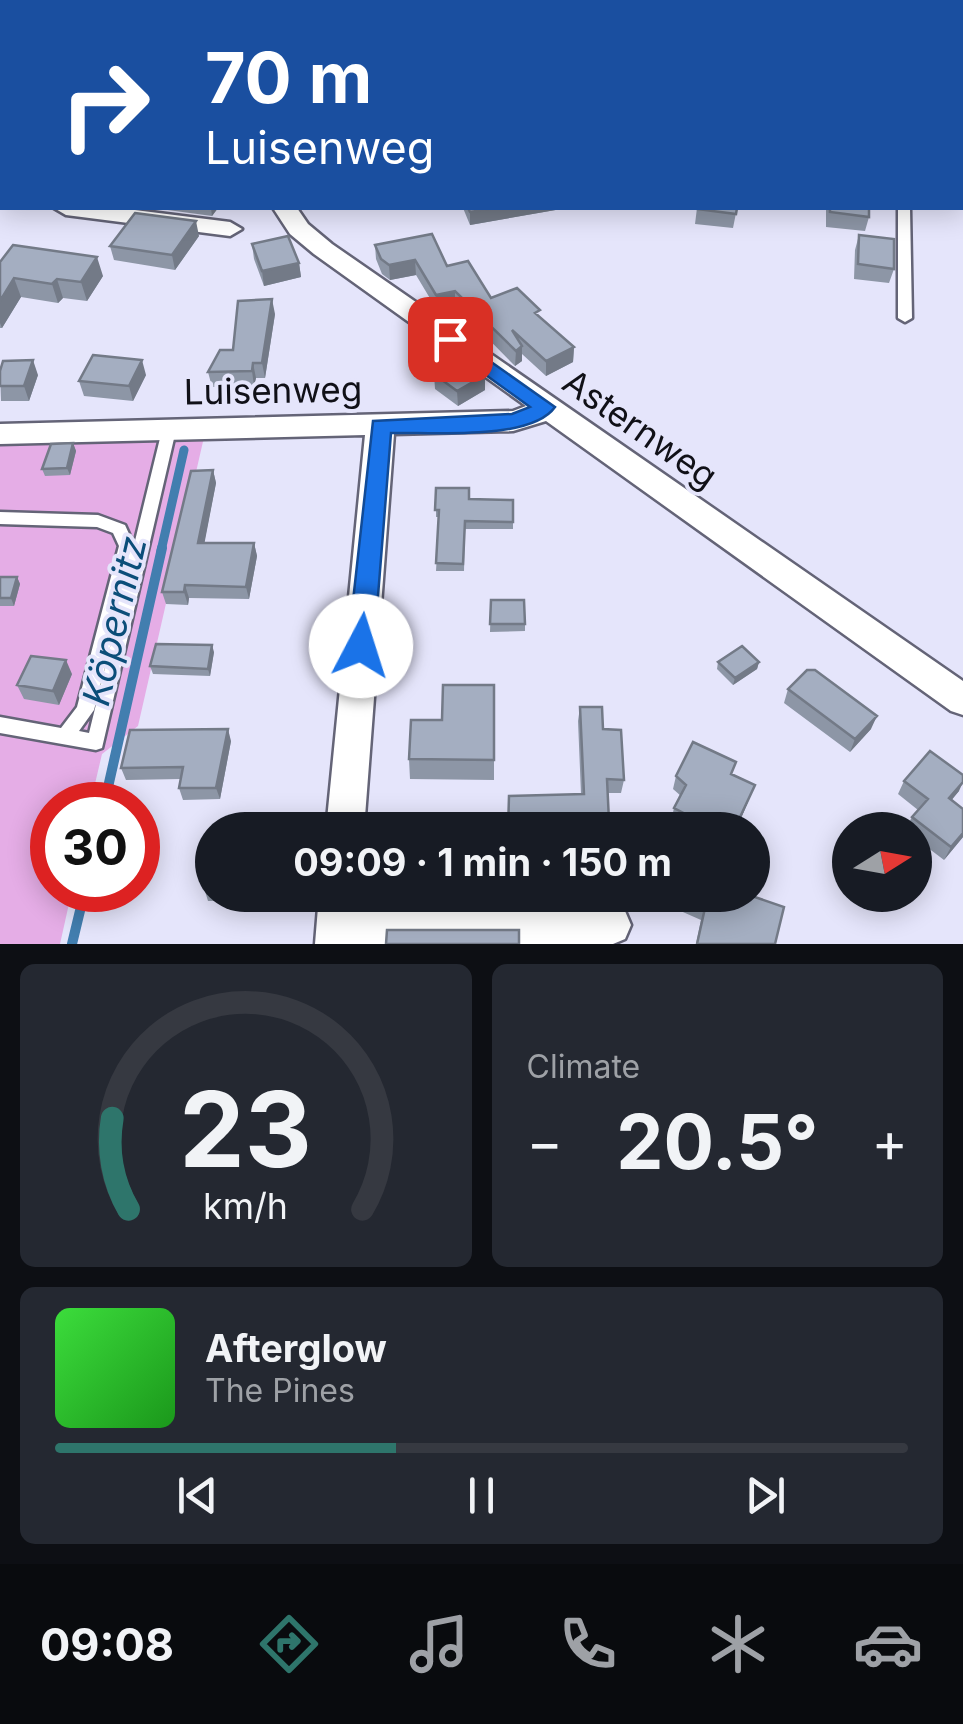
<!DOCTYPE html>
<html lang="en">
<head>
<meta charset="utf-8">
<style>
	body { margin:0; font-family:Inter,sans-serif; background:#242831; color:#f1f3f6; height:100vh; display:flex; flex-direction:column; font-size:38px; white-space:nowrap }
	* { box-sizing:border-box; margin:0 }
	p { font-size:32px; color:#9ea1a6 }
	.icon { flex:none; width:55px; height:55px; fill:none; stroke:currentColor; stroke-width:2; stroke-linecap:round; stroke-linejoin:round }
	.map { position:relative; height:944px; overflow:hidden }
	.details { display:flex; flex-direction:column; gap:20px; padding:20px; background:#0d0f14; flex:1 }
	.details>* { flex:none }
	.hud { position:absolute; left:0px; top:0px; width:965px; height:210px; box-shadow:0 5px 25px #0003; background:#1a4fa0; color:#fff; overflow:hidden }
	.needle { width:65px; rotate:79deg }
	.tools { position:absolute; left:832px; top:812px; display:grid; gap:20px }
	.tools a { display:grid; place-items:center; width:100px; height:100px; border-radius:50%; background:#171b24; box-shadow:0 5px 25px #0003; font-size:50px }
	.speed { position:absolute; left:30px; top:782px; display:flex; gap:20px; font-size:50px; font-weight:700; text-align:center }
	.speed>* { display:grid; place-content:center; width:130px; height:130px; border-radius:50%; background:#171b24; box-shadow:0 5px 25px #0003; line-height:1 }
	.speed .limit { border:15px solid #d22; background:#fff; color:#111 }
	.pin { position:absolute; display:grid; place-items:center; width:85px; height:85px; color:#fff; margin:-42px; border-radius:20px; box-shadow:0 5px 15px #0006 }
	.me { position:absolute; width:110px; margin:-55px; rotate:5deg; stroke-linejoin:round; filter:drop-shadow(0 0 8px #0008) }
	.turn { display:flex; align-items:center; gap:35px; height:210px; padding:0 40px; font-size:45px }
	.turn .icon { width:130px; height:130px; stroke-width:2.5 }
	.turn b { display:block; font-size:70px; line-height:85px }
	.big { font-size:75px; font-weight:700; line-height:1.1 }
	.details .card { flex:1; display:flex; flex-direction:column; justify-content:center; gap:15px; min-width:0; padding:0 35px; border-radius:15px; background:#242831 }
	.details .dial { align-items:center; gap:0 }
	.dial svg { height:260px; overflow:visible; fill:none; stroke:#363941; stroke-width:7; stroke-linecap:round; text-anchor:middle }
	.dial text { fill:#f1f3f6; stroke:none }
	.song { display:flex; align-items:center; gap:30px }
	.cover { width:120px; height:120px; border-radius:15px; background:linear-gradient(135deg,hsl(120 70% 55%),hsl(120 70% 35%)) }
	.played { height:10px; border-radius:5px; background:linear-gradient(90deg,#2e756b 40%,#363941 40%) }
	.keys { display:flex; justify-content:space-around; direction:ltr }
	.heat { display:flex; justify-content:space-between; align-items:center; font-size:55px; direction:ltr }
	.details .tiles { flex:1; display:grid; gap:20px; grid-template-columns:1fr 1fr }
	.card:last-child { grid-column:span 2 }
	.trip { position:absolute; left:195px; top:812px; width:575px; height:100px; border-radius:50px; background:#171b24; box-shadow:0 5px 25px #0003; font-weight:700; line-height:100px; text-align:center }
	.tabs { display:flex; height:160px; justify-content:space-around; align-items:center; background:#090b0e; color:#9ea1a6 }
	.tabs .icon { width:70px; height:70px }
	.tabs .current { color:#2e756b }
	.tabs b { font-size:45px; color:#f1f3f6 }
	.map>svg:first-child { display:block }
</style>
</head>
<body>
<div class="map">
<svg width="963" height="944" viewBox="0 0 963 944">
	<rect width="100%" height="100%" fill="#e5e5fb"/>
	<path fill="#e5ade6" d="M207 424 138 726 102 754 90 805H52V890H72L60 944H0V429Z"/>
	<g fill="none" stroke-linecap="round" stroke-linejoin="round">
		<path stroke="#427eaf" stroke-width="9" d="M161 551 184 450"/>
		<path stroke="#427eaf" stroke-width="10" d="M104 805 162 548
			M72 944 85 890"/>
		<defs>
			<path id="service" d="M614 0H624L623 2H613Z
				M898 0H908V2H898Z
				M898 208H910L912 318 905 322 898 318Z
				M169 425 176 430 102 748 96 750 0 733V717L61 728 77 707 119 546 113 533 97 527 0 524V512L98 515 125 525 134 545 162 430ZM113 635 89 733 79 731 94 710Z"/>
			<path id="minor" d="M2 2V16L0 17V3Z
				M0 192H2V206H0Z
				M54 208H119L230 222 242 229 230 236 66 215Z
				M273 208H297L308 224 332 244 963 681V715L951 711 546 421 513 431 394 434 364 830H326L365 435 0 444V424L513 411 526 406 314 254 290 234Z
				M319 895H359L358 904 611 905 625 911 631 925 625 939 613 944H315Z"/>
		</defs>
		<use href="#service" stroke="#646477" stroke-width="5"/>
		<use href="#minor" stroke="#646477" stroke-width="5"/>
		<use href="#service" fill="#fff" fill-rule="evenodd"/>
		<use href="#minor" fill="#fff" fill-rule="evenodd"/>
	</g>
	<path fill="#8d96a6" d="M153 208H218L212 216Z
		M463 208H567L470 225Z
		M697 208H737L733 228 695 224Z
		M826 208H869V217L865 231 826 227Z
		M859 235 894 269 889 283 854 279 855 250Z
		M199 236 175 270 114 260 110 246Z
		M252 244 299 263 301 277 264 286 254 259Z
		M375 245 447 266 491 298 540 317 574 347 573 362 546 376 522 354V361L515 366 455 305 437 310 416 275 390 280 382 274 376 259Z
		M0 262 103 276 87 301 63 298 58 303 21 297 2 328H0Z
		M275 314 265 378H256L254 386 212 387 208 372Z
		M0 371 38 375 29 401H1Z
		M434 374 485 375V390L458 406 435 389Z
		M146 375 133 401 84 396 79 381Z
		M73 443 76 451 70 475 45 476 42 469Z
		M213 470 216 483 204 543H254L257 556 249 599 189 598 188 605 166 604 162 592Z
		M436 488 469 499 513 500V529H465L464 571H436L439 517H436Z
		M0 577H17L20 584 14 606H0Z
		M491 600 525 624V631L490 632Z
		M214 652 210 676 153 674 150 666Z
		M718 662H759L757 669 733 685 717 669Z
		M72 674 59 705 24 699 17 685Z
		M788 689 871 729 850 752 784 703Z
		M580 707 603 729 624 780 621 793H607L609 821 608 830H508L581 794 578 721Z
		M231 741 220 799 183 800 179 788 181 779 126 780 121 768Z
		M409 759 494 760V780L410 779Z
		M732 774 755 785 736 830H689L671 821 674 808 681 796 673 789 676 776Z
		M904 781 959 791 951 800 963 809V837L944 860 915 838V830H905L912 817 918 810 898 794Z
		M212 830V895H272L271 900 208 901 204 888Z
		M411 895H457V901L411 900Z
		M669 895H749L775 944H696L701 920 667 905Z"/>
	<path fill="#737a87" d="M0 134 2 141V151L0 154Z
		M211 208H218L212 216Z
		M496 208H567L470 225V212Z
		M196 221 199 236 175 270 172 255Z
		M97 257 103 276 87 301 81 282Z
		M415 260 416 275 390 280 389 265Z
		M299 263 301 277 264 286 262 271Z
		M14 278 21 297 2 328 0 323V301Z
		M57 279 63 298 58 303 52 284Z
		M455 291V305L437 310 436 295Z
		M272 299 275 314 265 378 262 363Z
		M522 346V361L515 366 516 351Z
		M574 347 573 362 546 376V361Z
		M33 360 38 375 29 401 24 386Z
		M142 360 146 375 133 401 129 386Z
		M253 363 256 378 254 386 252 371Z
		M485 375V390L458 406 457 391Z
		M73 443 76 451 70 475 67 468Z
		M213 470 216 483 202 556 198 543Z
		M254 543 257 556 249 599 246 587Z
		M17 577 20 584 14 606 11 598Z
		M185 585 189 598 188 605 184 592Z
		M212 645 214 652 210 676 208 669Z
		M66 660 72 674 59 705 53 691Z
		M759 662 757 669 733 685 735 678Z
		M877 716 871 729 850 752 855 739Z
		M228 729 231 741 220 799 216 788Z
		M963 782 959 791 942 812 949 798Z
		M755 785 736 830H734Z
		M963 833V837L944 860 951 847Z"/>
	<path fill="#a4aec1" stroke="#737a87" stroke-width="2.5" d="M72 0H271L270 2H70Z
		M336 0H400L399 2H340Z
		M457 0H484L483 2H455Z
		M569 0H579L594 2H568Z
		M834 0H884V2H834Z
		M933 0H962V2H933Z
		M0 97H2L1 123 0 116Z
		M468 208H496L470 212Z
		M697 208H737L736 214 697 209Z
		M830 208H869V217L830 212Z
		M135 213 196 221 172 255 110 246Z
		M432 234 447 266 468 261 491 298 517 288 540 310 535 313 574 347 546 361 512 330 522 346 516 351 455 291 436 295 415 260 389 265 381 259 375 245Z
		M859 235 894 239V269L858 264Z
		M288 236 299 263 262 271 252 244Z
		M13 245 97 257 81 282 57 279 52 284 14 278 0 301V262Z
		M272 299 262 363H253L252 371 208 372 220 350H233L238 301Z
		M93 355 142 360 129 386 79 381Z
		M461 357 485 375 457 391 434 374Z
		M33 360 24 386H0V371L3 361Z
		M73 443 67 468 42 469 51 444Z
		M213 470 198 543H254L246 587 185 585 184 592H162L191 471Z
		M436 488H469V499L513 500V522L465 521 463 564 436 563 439 510H435Z
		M0 577H17L11 598H0Z
		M491 600H524L525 624H490Z
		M156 644 212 645 208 669 150 666Z
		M742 646 759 662 735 678 718 662Z
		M31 656 66 660 53 691 17 685Z
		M807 670H815L877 716 855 739 788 689Z
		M443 685H494V760L409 759 411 720H442Z
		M580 707H602L603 729 621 730 624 780 607 779 609 821 562 820 561 830H508L509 796 584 794Z
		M228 729 216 788H179L183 767 121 768 130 730Z
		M693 742 736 762 731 774 755 785 734 830H693L697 820 674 808 686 785 676 776Z
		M930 751 963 775V782L949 798 963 809V833L951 847 912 817 928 799 904 781Z
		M213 825H275L274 830H212V888H204Z
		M675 895H749L784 907 775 944H697L705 908Z
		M387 930H519V944H386Z"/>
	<path fill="#1a73e8" stroke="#114b97" stroke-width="2.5" d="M450 333 555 407C531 441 432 432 391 433L374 646 370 654 361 657 352 654 348 646 373 421 512 414 530 407 443 344 440 339Z"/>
	<g text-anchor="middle" stroke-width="8" stroke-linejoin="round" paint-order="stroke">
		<g font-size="35" fill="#101017" stroke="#e5e5fb">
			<text transform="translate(273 391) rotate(-1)" y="12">Luisenweg</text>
			<text transform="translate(640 429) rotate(35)" y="12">Asternweg</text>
		</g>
		<g font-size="38" font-style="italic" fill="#0b4e79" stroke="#e5e5fb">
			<text transform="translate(115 621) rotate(-77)" y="13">Köpernitz</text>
		</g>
	</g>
</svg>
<div class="tools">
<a><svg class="needle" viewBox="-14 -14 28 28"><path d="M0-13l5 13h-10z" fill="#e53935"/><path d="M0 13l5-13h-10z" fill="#9ea1a6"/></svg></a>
</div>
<div class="speed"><div class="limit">30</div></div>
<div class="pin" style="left:450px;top:339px;background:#d93025"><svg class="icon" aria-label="arrive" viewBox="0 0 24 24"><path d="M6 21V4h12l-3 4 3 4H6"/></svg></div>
<svg class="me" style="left:361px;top:646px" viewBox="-20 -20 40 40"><circle r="19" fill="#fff"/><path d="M0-13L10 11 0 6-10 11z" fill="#1a73e8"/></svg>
<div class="trip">09:09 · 1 min · 150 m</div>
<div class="hud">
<div class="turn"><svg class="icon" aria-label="right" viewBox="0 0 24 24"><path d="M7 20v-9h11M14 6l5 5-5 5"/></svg><div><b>70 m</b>Luisenweg</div></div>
</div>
</div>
<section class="details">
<div class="tiles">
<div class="card dial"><svg viewBox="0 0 100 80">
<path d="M14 69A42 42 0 1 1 86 69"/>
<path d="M14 69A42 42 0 0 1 9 41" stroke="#2e756b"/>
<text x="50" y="56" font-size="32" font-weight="700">23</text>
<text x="50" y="72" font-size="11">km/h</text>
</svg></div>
<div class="card"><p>Climate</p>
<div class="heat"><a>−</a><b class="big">20.5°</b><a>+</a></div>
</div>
<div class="card">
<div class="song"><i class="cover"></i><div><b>Afterglow</b><p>The Pines</p></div></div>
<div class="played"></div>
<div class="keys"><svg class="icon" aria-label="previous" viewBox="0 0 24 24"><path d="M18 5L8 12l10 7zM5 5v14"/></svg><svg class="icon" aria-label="pause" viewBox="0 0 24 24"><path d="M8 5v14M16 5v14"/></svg><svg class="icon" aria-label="next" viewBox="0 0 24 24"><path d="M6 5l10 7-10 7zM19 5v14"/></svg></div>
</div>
</div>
</section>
<nav class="tabs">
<b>09:08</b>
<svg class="icon current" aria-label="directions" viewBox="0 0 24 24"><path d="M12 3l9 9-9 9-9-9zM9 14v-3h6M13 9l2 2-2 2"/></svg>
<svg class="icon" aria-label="music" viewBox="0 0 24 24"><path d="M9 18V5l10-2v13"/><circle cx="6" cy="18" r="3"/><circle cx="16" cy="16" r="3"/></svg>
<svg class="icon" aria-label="phone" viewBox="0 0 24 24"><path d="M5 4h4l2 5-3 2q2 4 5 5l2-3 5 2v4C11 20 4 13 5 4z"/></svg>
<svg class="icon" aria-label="climate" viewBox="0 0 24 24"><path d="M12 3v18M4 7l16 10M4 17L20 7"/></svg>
<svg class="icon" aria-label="car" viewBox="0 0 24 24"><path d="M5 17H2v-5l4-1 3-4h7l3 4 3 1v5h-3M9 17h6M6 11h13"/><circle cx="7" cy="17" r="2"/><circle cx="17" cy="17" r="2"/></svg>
</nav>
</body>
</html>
